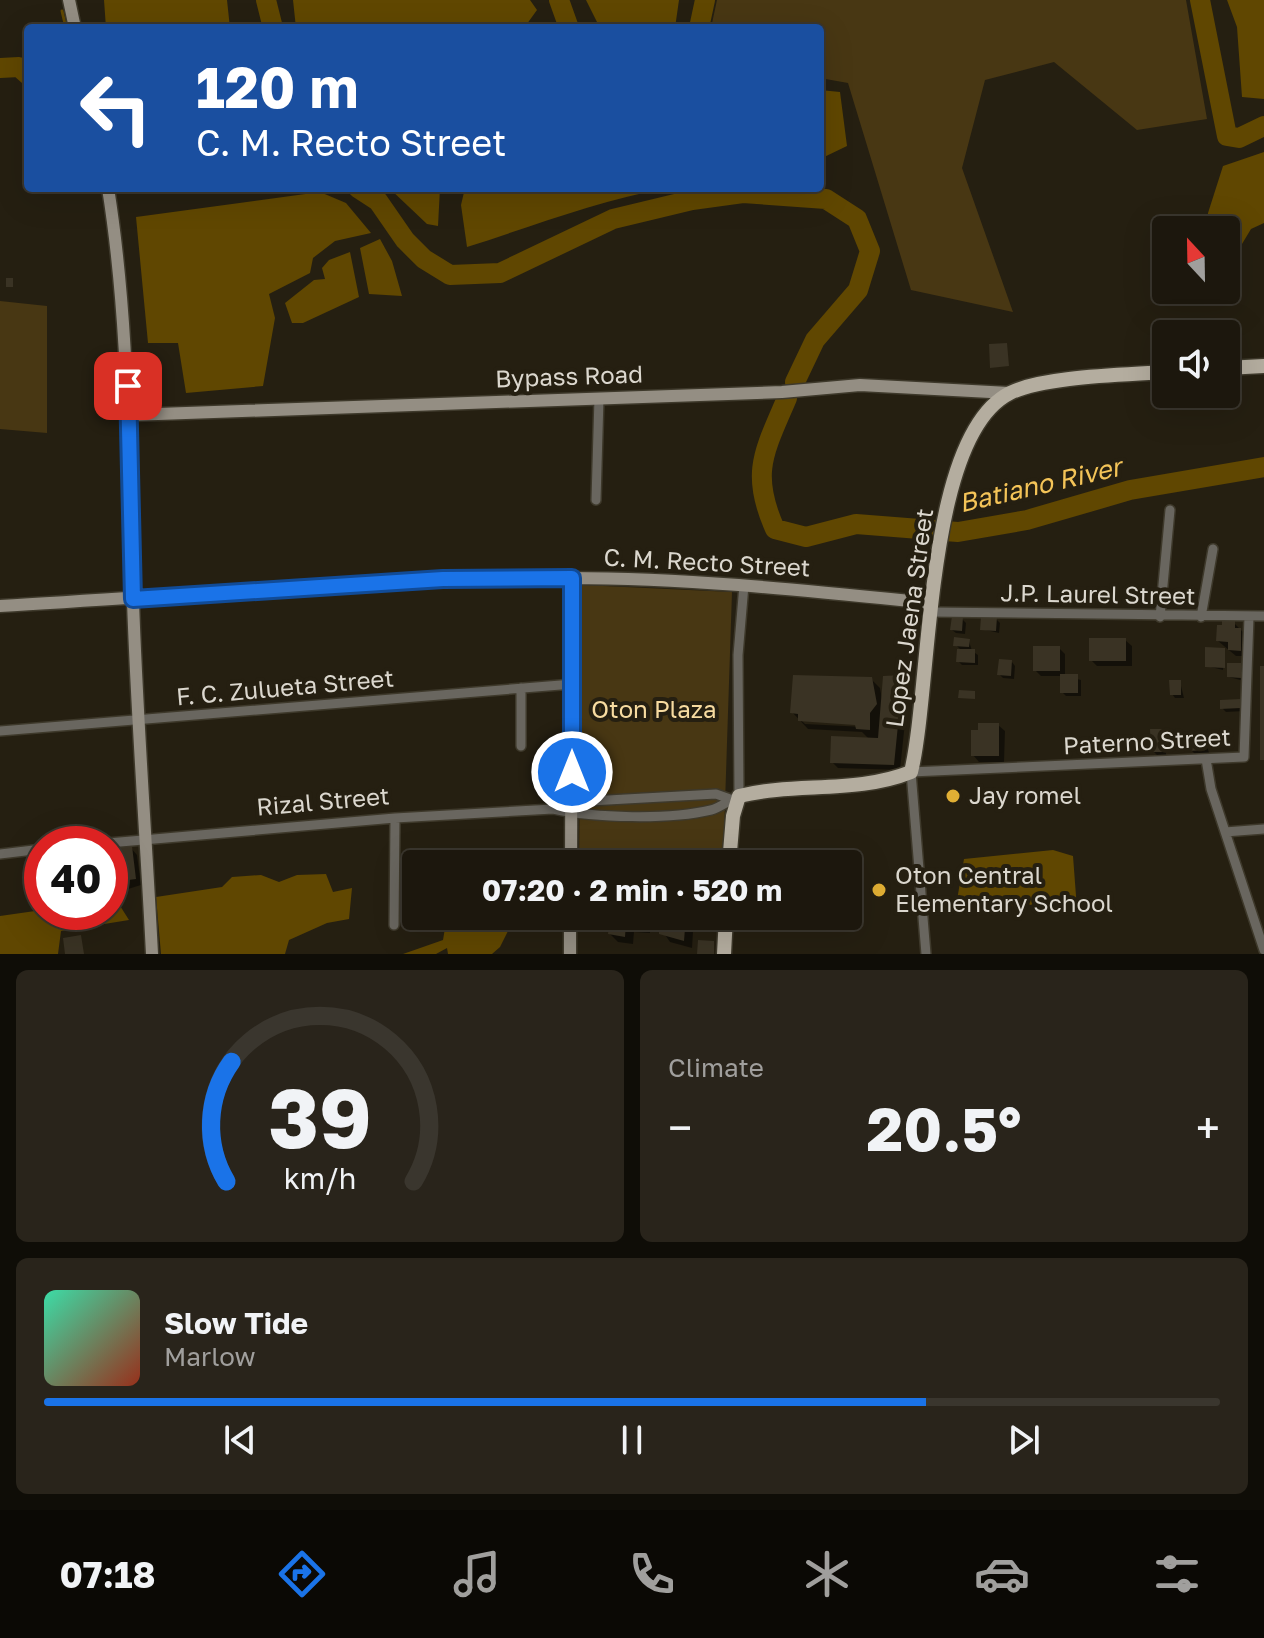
<!DOCTYPE html>
<html lang="en">
<head>
<meta charset="utf-8">
<style>
	body { margin:0; font-family:"Golos Text",sans-serif; background:#29241b; color:#f1f3f6; height:100vh; display:flex; flex-direction:column; font-size:30px; white-space:nowrap }
	* { box-sizing:border-box; margin:0 }
	p { font-size:26px; color:#a09f9d }
	.icon { flex:none; width:44px; height:44px; fill:none; stroke:currentColor; stroke-width:2; stroke-linecap:round; stroke-linejoin:round }
	.map { position:relative; height:954px; overflow:hidden }
	.panel { display:flex; flex-direction:column; gap:16px; padding:16px; background:#0f0d07; flex:1 }
	.panel>* { flex:none }
	.banner { position:absolute; left:24px; top:24px; width:800px; height:168px; border-radius:8px; box-shadow:0 8px 32px #0002,0 0 0 2px #3a362e; background:#1a4fa0; color:#fff; overflow:hidden }
	.needle { width:52px; rotate:338deg }
	.fabs { position:absolute; left:1152px; top:216px; display:grid; gap:16px }
	.fabs a { display:grid; place-items:center; width:88px; height:88px; border-radius:8px; background:#1c170d; box-shadow:0 8px 32px #0002,0 0 0 2px #3a362e; font-size:40px }
	.speed { position:absolute; left:24px; top:826px; display:flex; gap:16px; font-size:40px; font-weight:700; text-align:center }
	.speed>* { display:grid; place-content:center; width:104px; height:104px; border-radius:50%; background:#1c170d; box-shadow:0 8px 32px #0002,0 0 0 2px #3a362e; line-height:1 }
	.speed .limit { border:12px solid #d22; background:#fff; color:#111 }
	.pin { position:absolute; display:grid; place-items:center; width:68px; height:68px; color:#fff; margin:-34px; border-radius:16px; box-shadow:0 4px 12px #0006 }
	.me { position:absolute; width:88px; margin:-44px; rotate:0deg; stroke-linejoin:round; filter:drop-shadow(0 0 6px #0008) }
	.turn { display:flex; align-items:center; gap:28px; height:168px; padding:0 40px; font-size:36px }
	.turn .icon { width:104px; height:104px; stroke-width:2.5 }
	.turn b { display:block; font-size:56px; line-height:68px }
	.big { font-size:60px; font-weight:700; line-height:1.1 }
	.panel .tile { flex:1; display:flex; flex-direction:column; justify-content:center; gap:12px; min-width:0; padding:0 28px; border-radius:12px; background:#29241b }
	.panel .dial { align-items:center; gap:0 }
	.dial svg { height:208px; overflow:visible; fill:none; stroke:#3a362e; stroke-width:7; stroke-linecap:round; text-anchor:middle }
	.dial text { fill:#f1f3f6; stroke:none }
	.song { display:flex; align-items:center; gap:24px }
	.cover { width:96px; height:96px; border-radius:12px; background:linear-gradient(135deg,hsl(160 70% 55%),hsl(10 70% 35%)) }
	.played { height:8px; border-radius:4px; background:linear-gradient(90deg,#1a73e8 75%,#3a362e 75%) }
	.keys { display:flex; justify-content:space-around; direction:ltr }
	.heat { display:flex; justify-content:space-between; align-items:center; font-size:44px; direction:ltr }
	.panel .tiles { flex:1; display:grid; gap:16px; grid-template-columns:1fr 1fr }
	.tile:last-child { grid-column:span 2 }
	.trip { position:absolute; left:402px; top:850px; width:460px; height:80px; border-radius:8px; background:#1c170d; box-shadow:0 8px 32px #0002,0 0 0 2px #3a362e; font-weight:700; line-height:80px; text-align:center }
	.tabs { display:flex; height:128px; justify-content:space-around; align-items:center; background:#0b0905; color:#a09f9d }
	.tabs .icon { width:56px; height:56px }
	.tabs .selected { color:#1a73e8 }
	.tabs b { font-size:36px; color:#f1f3f6 }
	.map>svg:first-child { display:block }
</style>
</head>
<body>
<div class="map">
<svg width="1264" height="954" viewBox="0 0 1264 954">
	<rect width="100%" height="100%" fill="#251f11"/>
	<path fill="#483713" d="M717 0H1186L1207 119 1137 130 1054 62 985 80 962 168 1013 312 911 290 848 83 820 78V28H711Z
		M0 301 47 306V433L0 429Z
		M582 585 732 592 723 864H579Z"/>
	<path fill="#604701" d="M104 0H227L230 28H106Z
		M293 0H530L537 10 524 28H296Z
		M586 0H679L675 28H600Z
		M1227 0H1264V99L1242 97 1237 27Z
		M820 90 840 92 847 146 820 159Z
		M1264 152V223L1251 229 1233 259 1226 257V230H1207L1208 213 1223 166Z
		M389 188H440L438 226 427 224Z
		M465 188H668C599 200 534 226 467 247L461 205Z
		M320 192 346 203 371 233 335 241 313 258 310 273 269 294 275 318 263 386 186 393 178 343H148L136 217Z
		M380 239 392 261 402 296 369 294 360 248Z
		M350 252 359 297 303 323H292L285 303 314 280 325 279 322 268 329 260Z
		M1053 850 1073 856 1077 909 1053 914 1026 903 996 908 956 906 964 859Z
		M326 874 333 892 352 888 349 919 327 923 289 940 285 954H161L156 897 222 887 232 877 261 875 279 882 297 875Z
		M117 901 129 920 61 931 58 954H0V916L42 910 110 912V902Z
		M447 916H511L514 919 500 947 492 954H448L447 948 436 954H403L443 940Z"/>
	<path fill="#0007" fill-rule="evenodd" d="M962 619 966 623 965 634 956 633 952 630Z
		M996 619 1000 623 999 633 982 629Z
		M1234 623 1247 636 1246 656H1236L1218 641 1224 627Z
		M1125 640 1132 646V666H1097L1091 660Z
		M969 641 972 651 978 655V665H962L958 661 962 651 956 645Z
		M1059 648 1065 654V676L1081 680V696H1066L1062 692V676H1041L1035 670Z
		M1207 650 1225 651 1223 670 1207 666Z
		M1227 653 1228 665 1244 669V681L1229 677Z
		M1012 662 1015 666 1014 679 1003 678 999 674Z
		M903 678 909 684 900 770 838 768 832 762 870 740 862 732 808 729 792 712 871 679 880 688 882 699ZM801 720 866 723 865 727 805 724Z
		M1180 682 1184 698H1175L1172 694Z
		M1240 701 1244 711 1226 712 1222 708Z
		M998 725 1005 731 1004 762H979L973 755Z
		M1162 731 1166 734V755H1157L1153 751Z
		M1205 738 1209 753 1195 754 1191 750Z
		M131 848 137 855 141 885 115 893 110 888V850Z
		M612 916H694L692 948 670 942 661 929 650 928V933L634 932 633 944 618 942 610 934Z"/>
	<g fill="none" stroke-linecap="round" stroke-linejoin="round">
		<path stroke="#604701" stroke-width="3" d="M62 11 66 28"/>
		<path stroke="#604701" stroke-width="20" d="M266 0 273 28
			M559 0 569 28
			M1200 0 1227 136 1239 138 1264 126
			M699 28 705 0
			M0 68 19 67 28 75
			M358 188 378 201 405 240 424 259 450 275 500 273 613 219 692 200 743 193 826 199 857 219 870 251 858 290 815 340 795 382
			M787 398C764 452 750 473 775 529L806 537 856 524 958 532 1027 520 1130 490 1264 467"/>
	</g>
	<path fill="#3a3324" d="M6 278H13V287H6Z
		M1007 343 1009 366 990 368 989 344Z
		M952 616 963 617 962 631 950 630Z
		M981 617H997L996 631 980 630Z
		M1222 621H1235V628H1241V651L1228 650V642L1216 641 1217 625H1222Z
		M954 637 970 639 969 647 953 646Z
		M1089 638H1126V661H1089Z
		M1033 646H1060V671H1033Z
		M1205 647 1225 648V668L1205 667Z
		M957 649H975V663L956 662Z
		M999 659 1012 660 1011 676 997 675Z
		M1227 663H1241V678L1227 677Z
		M1260 666H1264V760H1260Z
		M1060 674H1078V693H1060Z
		M793 675 872 677 877 704 870 713V730L856 729 855 725 798 721V714L790 713Z
		M903 675 894 765 830 763 831 736 878 738 883 676Z
		M1169 680H1181V695H1170Z
		M959 690 975 691V699L958 698Z
		M1241 699V708L1220 709V700Z
		M978 723H999V756H971V730H978Z
		M1150 729H1163V752H1151Z
		M1189 736H1205L1206 750 1189 751Z
		M132 846 136 879 121 881 122 886 110 887V848Z
		M610 916H652L651 922 626 924 625 937 608 934Z
		M667 916H686L684 941 659 934V924L668 926Z
		M81 935 84 954H65L63 938Z
		M698 940 714 941V954H697Z"/>
	<g fill="none" stroke-linecap="round" stroke-linejoin="round">
		<defs>
			<path id="street" d="M596 500 599 398
				M931 612 1264 616
				M1160 617 1170 510
				M1201 617 1213 549
				M0 731 573 684
				M521 746V688
				M1206 759 1211 789 1264 950
				M553 809 572 802 716 794 730 799
				M1225 832 1264 829
				M97 844 395 818 553 809C595 818 669 820 711 810 720 808 729 800 739 796L738 655 744 585
				M0 854 42 849
				M394 925 395 818
				M926 954 911 772 1244 757 1249 617"/>
			<path id="secondary" d="M69 0 75 28
				M108 188C130 326 128 462 133 601 137 719 146 836 152 954
				M130 415 782 392 860 385 1009 393
				M0 606C189 595 379 577 569 578 690 578 811 591 931 603
				M571 864 572 578
				M570 954V916"/>
			<path id="primary" d="M1226 368 1264 366
				M729 864 733 816 739 796C795 782 856 794 911 772 932 686 924 436 1010 393 1044 376 1126 375 1166 372
				M724 954 726 916"/>
		</defs>
		<use href="#street" stroke="#3e392b" stroke-width="12"/>
		<use href="#secondary" stroke="#3e392b" stroke-width="15"/>
		<use href="#primary" stroke="#3e392b" stroke-width="17"/>
		<use href="#street" stroke="#69665f" stroke-width="9"/>
		<use href="#secondary" stroke="#948e83" stroke-width="12"/>
		<use href="#primary" stroke="#b4ad9f" stroke-width="14"/>
	</g>
	<g fill="none" stroke-linecap="round" stroke-linejoin="round">
		<defs>
			<path id="route" d="M128 386 133 599 443 579 572 578V772"/>
		</defs>
		<use href="#route" stroke="#114b97" stroke-width="20"/>
		<use href="#route" stroke="#1a73e8" stroke-width="14"/>
	</g>
	<g fill="#e1af34" stroke="#251f11" stroke-width="3">
		<circle cx="953" cy="796" r="8"/>
		<circle cx="879" cy="890" r="8"/>
	</g>
	<g text-anchor="middle" stroke-width="8" stroke-linejoin="round" paint-order="stroke">
		<g font-size="24" fill="#dbd7ce" stroke="#251f11">
			<text transform="translate(569 377) rotate(-2)" y="8">Bypass Road</text>
			<text transform="translate(707 563) rotate(3)" y="8">C. M. Recto Street</text>
			<text transform="translate(1098 595) rotate(1)" y="8">J.P. Laurel Street</text>
			<text transform="translate(910 618) rotate(-82)" y="8">Lopez Jaena Street</text>
			<text transform="translate(285 688) rotate(-5)" y="8">F. C. Zulueta Street</text>
			<text transform="translate(1147 742) rotate(-3)" y="8">Paterno Street</text>
			<text transform="translate(323 802) rotate(-5)" y="8">Rizal Street</text>
		</g>
		<g font-size="24" fill="#f7dba0" stroke="#251f11">
			<text x="654" y="718">Oton Plaza</text>
		</g>
		<g font-size="24" fill="#dbd7ce" stroke="#251f11" text-anchor="start">
			<text x="969" y="804">Jay romel</text>
			<text x="895" y="884">Oton Central<tspan x="895" dy="28">Elementary School</tspan></text>
		</g>
		<g font-size="26" font-style="italic" fill="#f4c458" stroke="#251f11">
			<text transform="translate(1040 485) rotate(-13)" y="9">Batiano River</text>
		</g>
	</g>
</svg>
<div class="fabs">
<a><svg class="needle" viewBox="-14 -14 28 28"><path d="M0-13l5 13h-10z" fill="#e53935"/><path d="M0 13l5-13h-10z" fill="#a09f9d"/></svg></a>
<a><svg class="icon" aria-label="sound" viewBox="0 0 24 24"><path d="M4 9h4l5-4v14l-5-4H4zM17 9q2 3 0 6"/></svg></a>
</div>
<div class="speed"><div class="limit">40</div></div>
<div class="pin" style="left:128px;top:386px;background:#d93025"><svg class="icon" aria-label="arrive" viewBox="0 0 24 24"><path d="M6 21V4h12l-3 4 3 4H6"/></svg></div>
<svg class="me" style="left:572px;top:772px" viewBox="-20 -20 40 40"><circle r="17" fill="#1a73e8" stroke="#fff" stroke-width="3"/><path d="M0-11L8 9 0 5-8 9z" fill="#fff"/></svg>
<div class="trip">07:20 · 2 min · 520 m</div>
<div class="banner">
<div class="turn"><svg class="icon" aria-label="left" viewBox="0 0 24 24"><path d="M17 20v-9H6M10 6l-5 5 5 5"/></svg><div><b>120 m</b>C. M. Recto Street</div></div>
</div>
</div>
<section class="panel">
<div class="tiles">
<div class="tile dial"><svg viewBox="0 0 100 80">
<path d="M14 69A42 42 0 1 1 86 69"/>
<path d="M14 69A42 42 0 0 1 16 23" stroke="#1a73e8"/>
<text x="50" y="56" font-size="32" font-weight="700">39</text>
<text x="50" y="72" font-size="11">km/h</text>
</svg></div>
<div class="tile"><p>Climate</p>
<div class="heat"><a>−</a><b class="big">20.5°</b><a>+</a></div>
</div>
<div class="tile">
<div class="song"><i class="cover"></i><div><b>Slow Tide</b><p>Marlow</p></div></div>
<div class="played"></div>
<div class="keys"><svg class="icon" aria-label="previous" viewBox="0 0 24 24"><path d="M18 5L8 12l10 7zM5 5v14"/></svg><svg class="icon" aria-label="pause" viewBox="0 0 24 24"><path d="M8 5v14M16 5v14"/></svg><svg class="icon" aria-label="next" viewBox="0 0 24 24"><path d="M6 5l10 7-10 7zM19 5v14"/></svg></div>
</div>
</div>
</section>
<nav class="tabs">
<b>07:18</b>
<svg class="icon selected" aria-label="directions" viewBox="0 0 24 24"><path d="M12 3l9 9-9 9-9-9zM9 14v-3h6M13 9l2 2-2 2"/></svg>
<svg class="icon" aria-label="music" viewBox="0 0 24 24"><path d="M9 18V5l10-2v13"/><circle cx="6" cy="18" r="3"/><circle cx="16" cy="16" r="3"/></svg>
<svg class="icon" aria-label="phone" viewBox="0 0 24 24"><path d="M5 4h4l2 5-3 2q2 4 5 5l2-3 5 2v4C11 20 4 13 5 4z"/></svg>
<svg class="icon" aria-label="climate" viewBox="0 0 24 24"><path d="M12 3v18M4 7l16 10M4 17L20 7"/></svg>
<svg class="icon" aria-label="car" viewBox="0 0 24 24"><path d="M5 17H2v-5l4-1 3-4h7l3 4 3 1v5h-3M9 17h6M6 11h13"/><circle cx="7" cy="17" r="2"/><circle cx="17" cy="17" r="2"/></svg>
<svg class="icon" aria-label="filters" viewBox="0 0 24 24"><path d="M4 7h16M4 17h16"/><circle cx="9" cy="7" r="2"/><circle cx="15" cy="17" r="2"/></svg>
</nav>
</body>
</html>
